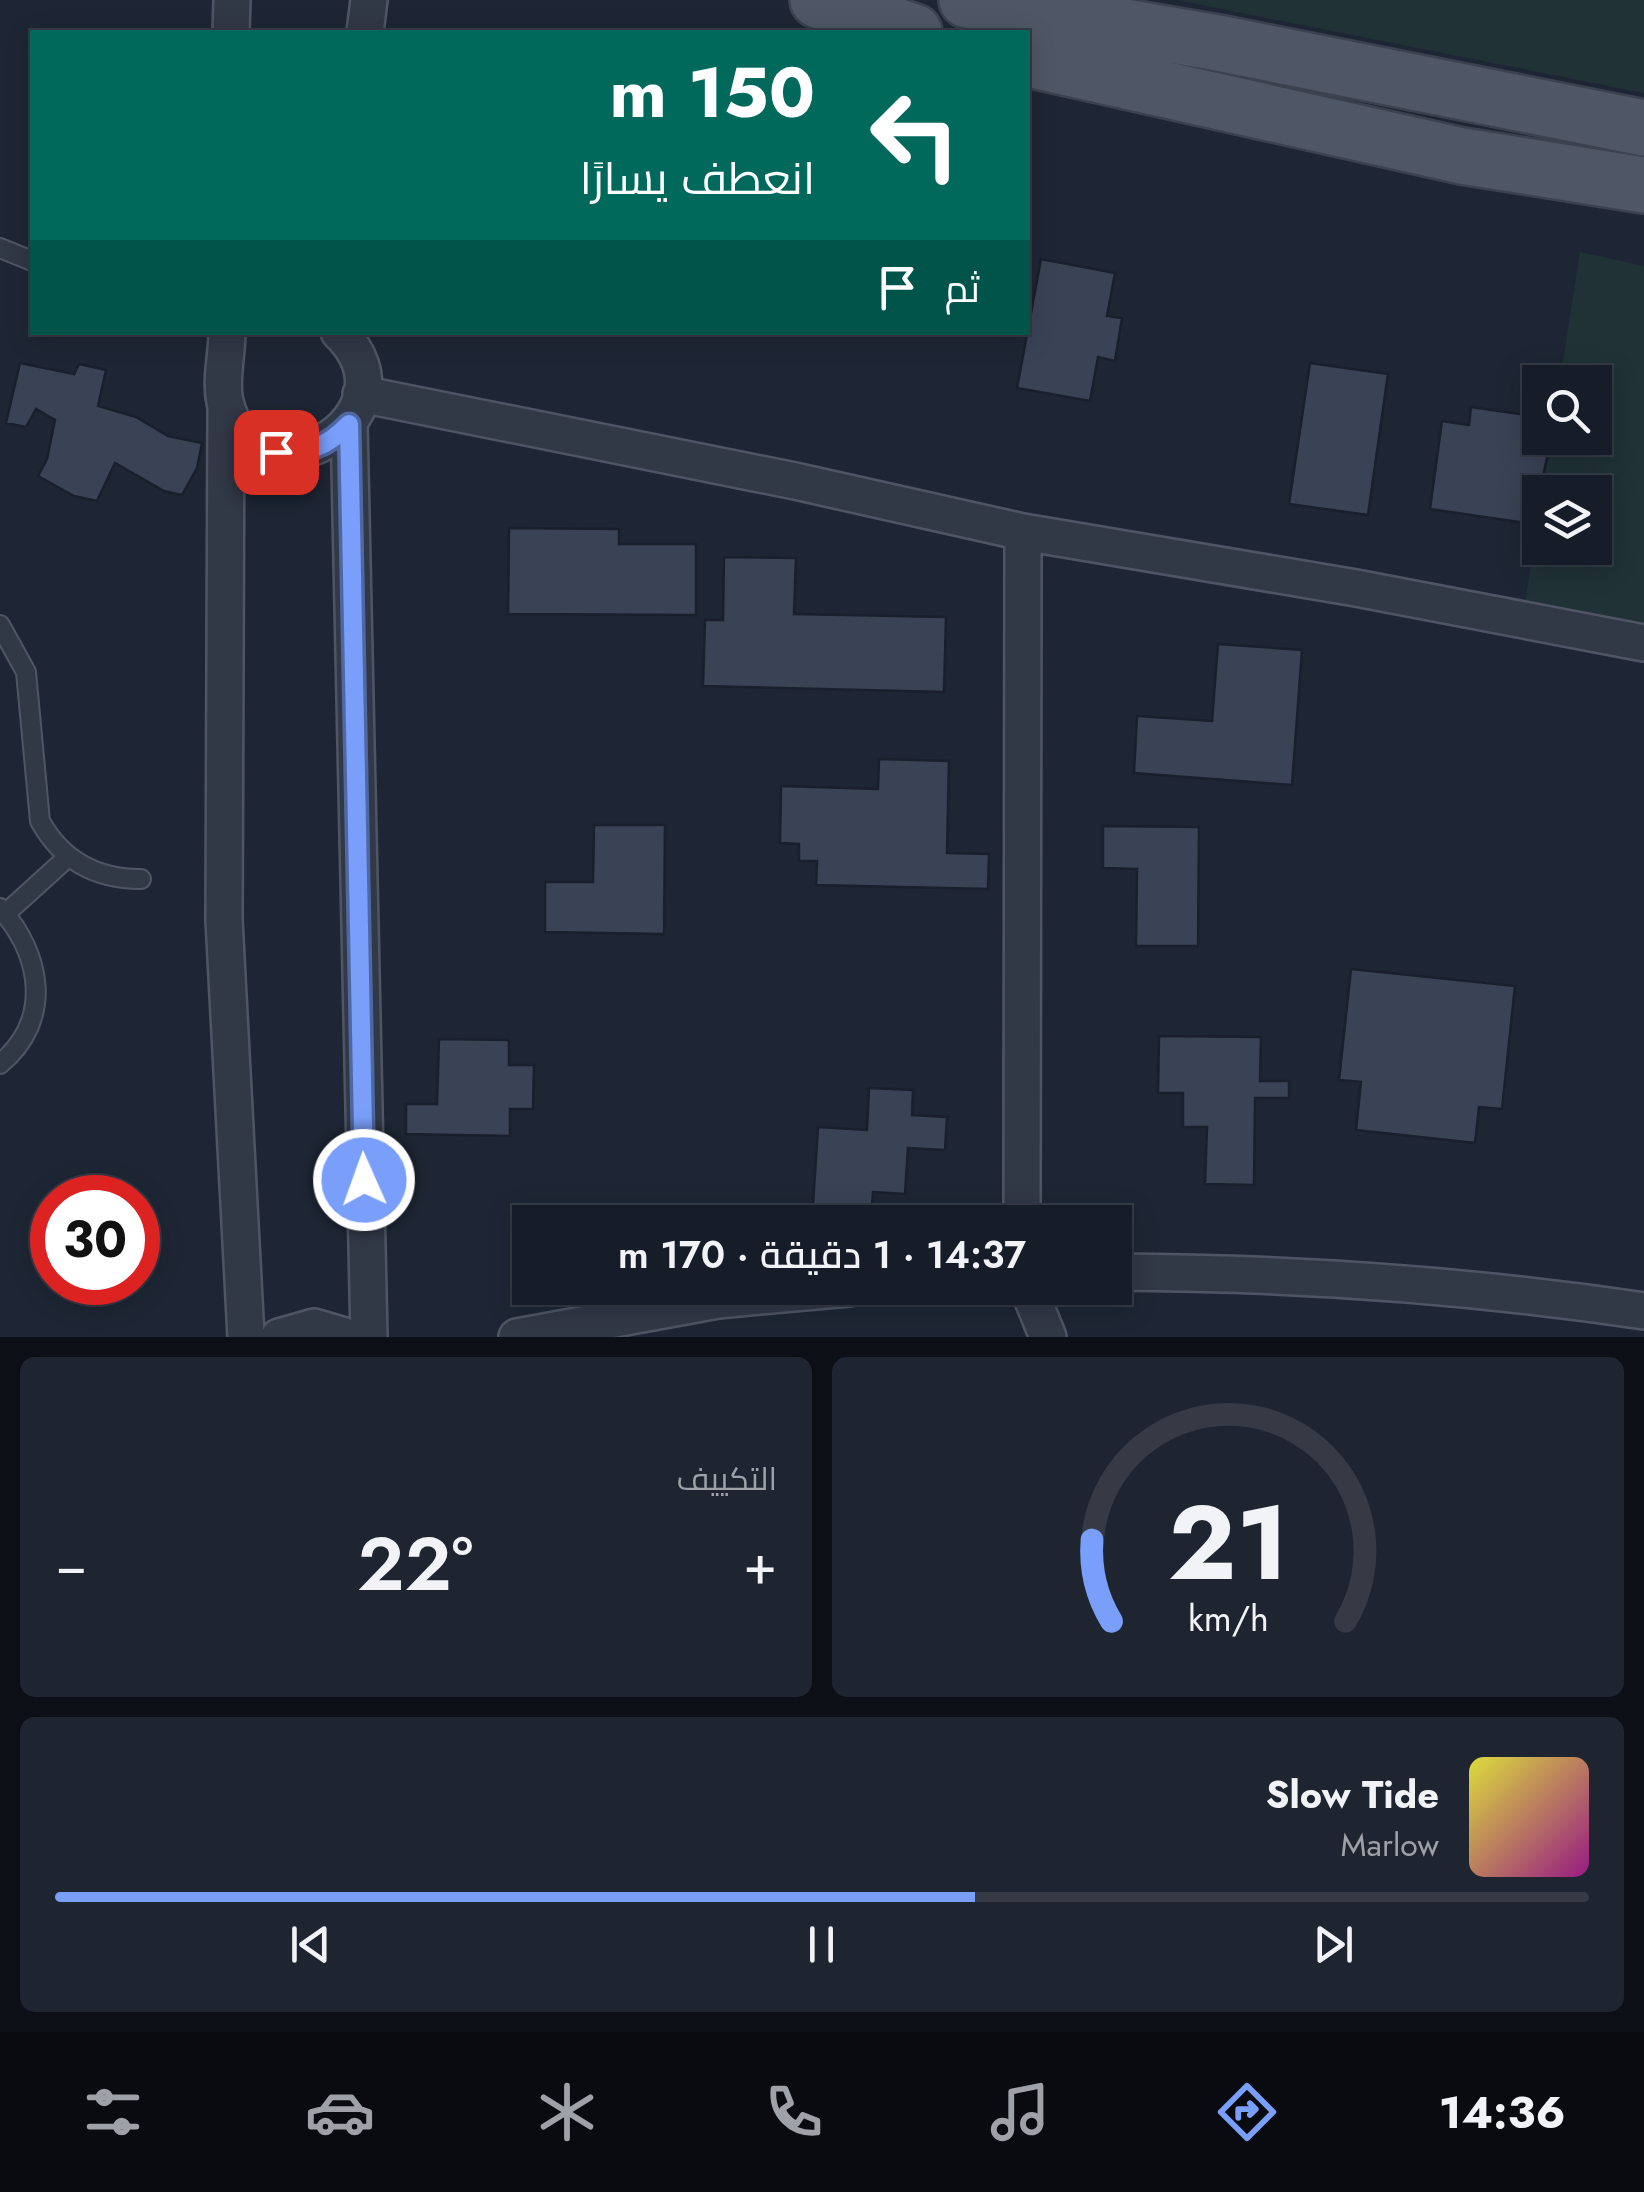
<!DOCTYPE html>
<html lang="ar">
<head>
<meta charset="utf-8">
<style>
	body { margin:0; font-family:Jost,Cairo,sans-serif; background:#1f2530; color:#f1f3f6; direction:rtl; height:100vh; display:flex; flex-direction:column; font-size:38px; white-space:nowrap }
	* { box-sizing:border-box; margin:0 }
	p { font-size:32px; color:#9ea1a8 }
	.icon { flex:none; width:55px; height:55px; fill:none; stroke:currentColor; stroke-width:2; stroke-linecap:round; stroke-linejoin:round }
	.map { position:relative; height:1337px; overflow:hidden; direction:ltr }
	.details { display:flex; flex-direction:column; gap:20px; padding:20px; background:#0c0f16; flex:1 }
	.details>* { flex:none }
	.guide { position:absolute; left:30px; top:30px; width:1000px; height:305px; border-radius:0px; box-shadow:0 5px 25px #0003,0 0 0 2px #353a45; direction:rtl; background:#00695c; color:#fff; overflow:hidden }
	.buttons { position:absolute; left:1522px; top:365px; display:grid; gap:20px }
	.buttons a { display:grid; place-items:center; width:90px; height:90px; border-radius:0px; background:#161c28; box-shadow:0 5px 25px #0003,0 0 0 2px #353a45; font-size:50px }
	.speed { position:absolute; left:30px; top:1175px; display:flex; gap:20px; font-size:50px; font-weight:700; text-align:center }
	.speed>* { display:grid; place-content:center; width:130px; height:130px; border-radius:50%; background:#161c28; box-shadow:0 5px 25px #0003,0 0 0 2px #353a45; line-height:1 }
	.speed .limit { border:15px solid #d22; background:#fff; color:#111 }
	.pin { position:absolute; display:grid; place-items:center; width:85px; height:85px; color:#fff; margin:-42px; border-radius:20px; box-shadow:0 5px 15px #0006 }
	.me { position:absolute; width:110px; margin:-55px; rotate:358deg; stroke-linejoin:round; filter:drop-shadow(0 0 8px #0008) }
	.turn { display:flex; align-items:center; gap:35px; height:210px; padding:0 50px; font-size:45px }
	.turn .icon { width:130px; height:130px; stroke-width:2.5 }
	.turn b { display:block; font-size:70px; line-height:85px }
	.then { display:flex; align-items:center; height:95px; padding:0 50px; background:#0003; gap:20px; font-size:38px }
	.big { font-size:75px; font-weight:600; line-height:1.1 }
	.details .card { flex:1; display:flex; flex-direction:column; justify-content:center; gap:15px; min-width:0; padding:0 35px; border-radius:15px; background:#1f2530 }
	.details .dial { align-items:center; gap:0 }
	.dial svg { height:260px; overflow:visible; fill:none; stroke:#353a45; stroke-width:7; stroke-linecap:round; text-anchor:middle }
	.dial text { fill:#f1f3f6; stroke:none }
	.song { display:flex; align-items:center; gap:30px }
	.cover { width:120px; height:120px; border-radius:15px; background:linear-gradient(135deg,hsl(60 70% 55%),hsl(310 70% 35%)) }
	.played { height:10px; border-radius:5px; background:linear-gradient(90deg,#799ffa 60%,#353a45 60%) }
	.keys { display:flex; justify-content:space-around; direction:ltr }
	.heat { display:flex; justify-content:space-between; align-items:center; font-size:55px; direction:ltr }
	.details .tiles { flex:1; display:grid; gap:20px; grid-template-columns:1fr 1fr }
	.card:last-child { grid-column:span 2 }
	.trip { position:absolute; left:512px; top:1205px; width:620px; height:100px; border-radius:0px; background:#161c28; box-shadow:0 5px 25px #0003,0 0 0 2px #353a45; font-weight:600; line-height:100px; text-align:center; direction:rtl }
	.dock { display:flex; height:160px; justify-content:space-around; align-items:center; background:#090b10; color:#9ea1a8 }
	.dock .icon { width:70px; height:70px }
	.dock .selected { color:#799ffa }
	.dock b { font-size:45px; color:#f1f3f6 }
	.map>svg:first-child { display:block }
</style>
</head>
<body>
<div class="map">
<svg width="1644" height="1337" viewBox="0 0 1644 1337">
	<rect width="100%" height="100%" fill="#1e2635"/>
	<path fill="#203236" d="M1177 0H1644V93Z
		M1580 252 1644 266V630L1525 603 1540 506V548H1595V492H1542L1551 438H1595V382H1560Z"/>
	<path fill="#3a4356" stroke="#191f2c" stroke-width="2.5" d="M1041 259 1115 273 1107 316 1122 318 1115 361 1098 357 1090 401 1017 388Z
		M20 363 74 374 79 364 106 370 98 406 136 417 168 436 202 443 197 468 182 495 164 491 115 463 97 501 74 496 38 476 47 459 55 420 36 409 26 427 6 423Z
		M1310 363 1388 374 1368 515 1289 504Z
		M1471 407 1540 417V438H1551L1540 492V547L1523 545 1526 523 1430 509 1442 421 1469 425Z
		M509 528 619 529V544H696V615L508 614Z
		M724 557 796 558 794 614 946 617 944 692 703 686 705 620H723Z
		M1218 644 1302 650 1292 785 1134 773 1137 716 1212 721Z
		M879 759 949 761 947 853 989 854 988 889 816 885 817 861H799V844L780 843 781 786 878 789Z
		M594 825H665L664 934 545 932V882H593Z
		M1103 826 1199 827 1198 946H1136L1137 869 1103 868Z
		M1351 969 1515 986 1502 1109 1479 1107 1475 1143 1356 1130 1361 1082 1339 1080Z
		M1159 1036 1261 1037 1260 1081H1289V1098H1255L1254 1185 1205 1184 1207 1127H1183V1093H1158Z
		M439 1039 509 1040V1065H534L533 1109H510V1136L406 1134V1104H437Z
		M869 1088 913 1090 912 1115 947 1117 945 1150 908 1148 905 1194 873 1192 872 1207 813 1204 818 1127 867 1130Z"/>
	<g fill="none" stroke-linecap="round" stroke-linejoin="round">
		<defs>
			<path id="service" d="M0 248 32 261
				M0 625 26 672 40 821C62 861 96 879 141 879
				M0 908C42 955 53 1020 0 1064
				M5 914 68 857"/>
			<path id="minor" d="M231 32 232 0
				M365 32 369 0
				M227 332C227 356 220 380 225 402 252 514 427 418 339 332
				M361 394 795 481 1023 532 1356 588 1644 643
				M226 406 224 920 246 1337
				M349 424 369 1337
				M1022 1222 1023 532
				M1115 1272C1292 1273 1469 1285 1644 1311
				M1028 1288 1048 1337
				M279 1337 314 1327 348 1337
				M517 1337 718 1300 849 1288"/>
			<path id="primary" d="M818 0 914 32
				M967 0 1218 43 1644 128
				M1028 59 1462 156 1644 185"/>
		</defs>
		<use href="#service" stroke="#4f5564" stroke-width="22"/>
		<use href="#minor" stroke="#4f5564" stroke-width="40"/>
		<use href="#primary" stroke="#3b414f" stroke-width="60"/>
		<use href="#service" stroke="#313846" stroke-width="18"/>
		<use href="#minor" stroke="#313846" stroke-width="35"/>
		<use href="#primary" stroke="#4f5766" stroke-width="55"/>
	</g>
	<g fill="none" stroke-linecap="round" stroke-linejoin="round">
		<defs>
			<path id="route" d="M276 452C307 454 327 447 349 424L364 1180"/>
		</defs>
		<use href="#route" stroke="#4f67a2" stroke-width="25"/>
		<use href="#route" stroke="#799ffa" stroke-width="18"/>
	</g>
</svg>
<div class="buttons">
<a><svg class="icon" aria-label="search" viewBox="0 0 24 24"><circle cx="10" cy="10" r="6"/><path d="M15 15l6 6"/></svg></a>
<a><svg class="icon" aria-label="layers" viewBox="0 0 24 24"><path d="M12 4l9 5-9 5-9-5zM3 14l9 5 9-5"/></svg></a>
</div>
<div class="speed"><div class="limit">30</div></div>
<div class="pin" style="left:276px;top:452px;background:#d93025"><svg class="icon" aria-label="arrive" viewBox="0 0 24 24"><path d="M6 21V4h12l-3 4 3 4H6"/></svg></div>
<svg class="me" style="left:364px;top:1180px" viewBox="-20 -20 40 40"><circle r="17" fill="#799ffa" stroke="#fff" stroke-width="3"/><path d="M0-11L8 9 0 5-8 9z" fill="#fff"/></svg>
<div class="trip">14:37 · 1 دقيقة · 170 m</div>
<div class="guide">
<div class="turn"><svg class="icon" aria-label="left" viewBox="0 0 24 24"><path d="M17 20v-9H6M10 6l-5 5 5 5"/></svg><div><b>150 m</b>انعطف يسارًا</div></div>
<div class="then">ثم<svg class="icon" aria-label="arrive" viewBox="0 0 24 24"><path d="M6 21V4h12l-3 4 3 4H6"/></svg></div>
</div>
</div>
<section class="details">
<div class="tiles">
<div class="card dial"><svg viewBox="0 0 100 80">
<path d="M14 69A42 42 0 1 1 86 69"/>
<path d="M14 69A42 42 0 0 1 8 44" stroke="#799ffa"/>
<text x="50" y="56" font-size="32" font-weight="700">21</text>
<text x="50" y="72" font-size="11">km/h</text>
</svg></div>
<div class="card"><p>التكييف</p>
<div class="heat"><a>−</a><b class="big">22°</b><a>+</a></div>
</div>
<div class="card">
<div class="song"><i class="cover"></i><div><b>Slow Tide</b><p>Marlow</p></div></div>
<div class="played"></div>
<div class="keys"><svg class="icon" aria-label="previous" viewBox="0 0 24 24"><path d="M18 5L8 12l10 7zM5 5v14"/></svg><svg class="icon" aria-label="pause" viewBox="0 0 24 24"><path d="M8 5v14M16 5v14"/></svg><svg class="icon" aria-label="next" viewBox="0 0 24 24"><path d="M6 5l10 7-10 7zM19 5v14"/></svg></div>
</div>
</div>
</section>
<nav class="dock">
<b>14:36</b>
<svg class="icon selected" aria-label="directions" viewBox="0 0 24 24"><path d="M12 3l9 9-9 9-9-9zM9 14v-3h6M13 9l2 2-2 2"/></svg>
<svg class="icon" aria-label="music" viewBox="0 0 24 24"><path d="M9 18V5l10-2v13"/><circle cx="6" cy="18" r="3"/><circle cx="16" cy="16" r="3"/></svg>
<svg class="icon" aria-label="phone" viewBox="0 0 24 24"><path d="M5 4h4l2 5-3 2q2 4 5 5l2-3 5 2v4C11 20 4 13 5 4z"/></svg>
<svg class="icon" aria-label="climate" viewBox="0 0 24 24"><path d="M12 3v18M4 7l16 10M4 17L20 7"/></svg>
<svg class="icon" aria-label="car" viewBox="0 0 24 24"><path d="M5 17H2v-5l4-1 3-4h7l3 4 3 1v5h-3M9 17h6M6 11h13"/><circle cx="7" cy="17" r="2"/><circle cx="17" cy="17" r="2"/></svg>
<svg class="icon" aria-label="filters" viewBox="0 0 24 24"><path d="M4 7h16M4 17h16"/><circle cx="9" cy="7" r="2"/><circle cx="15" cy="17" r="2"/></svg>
</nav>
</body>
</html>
